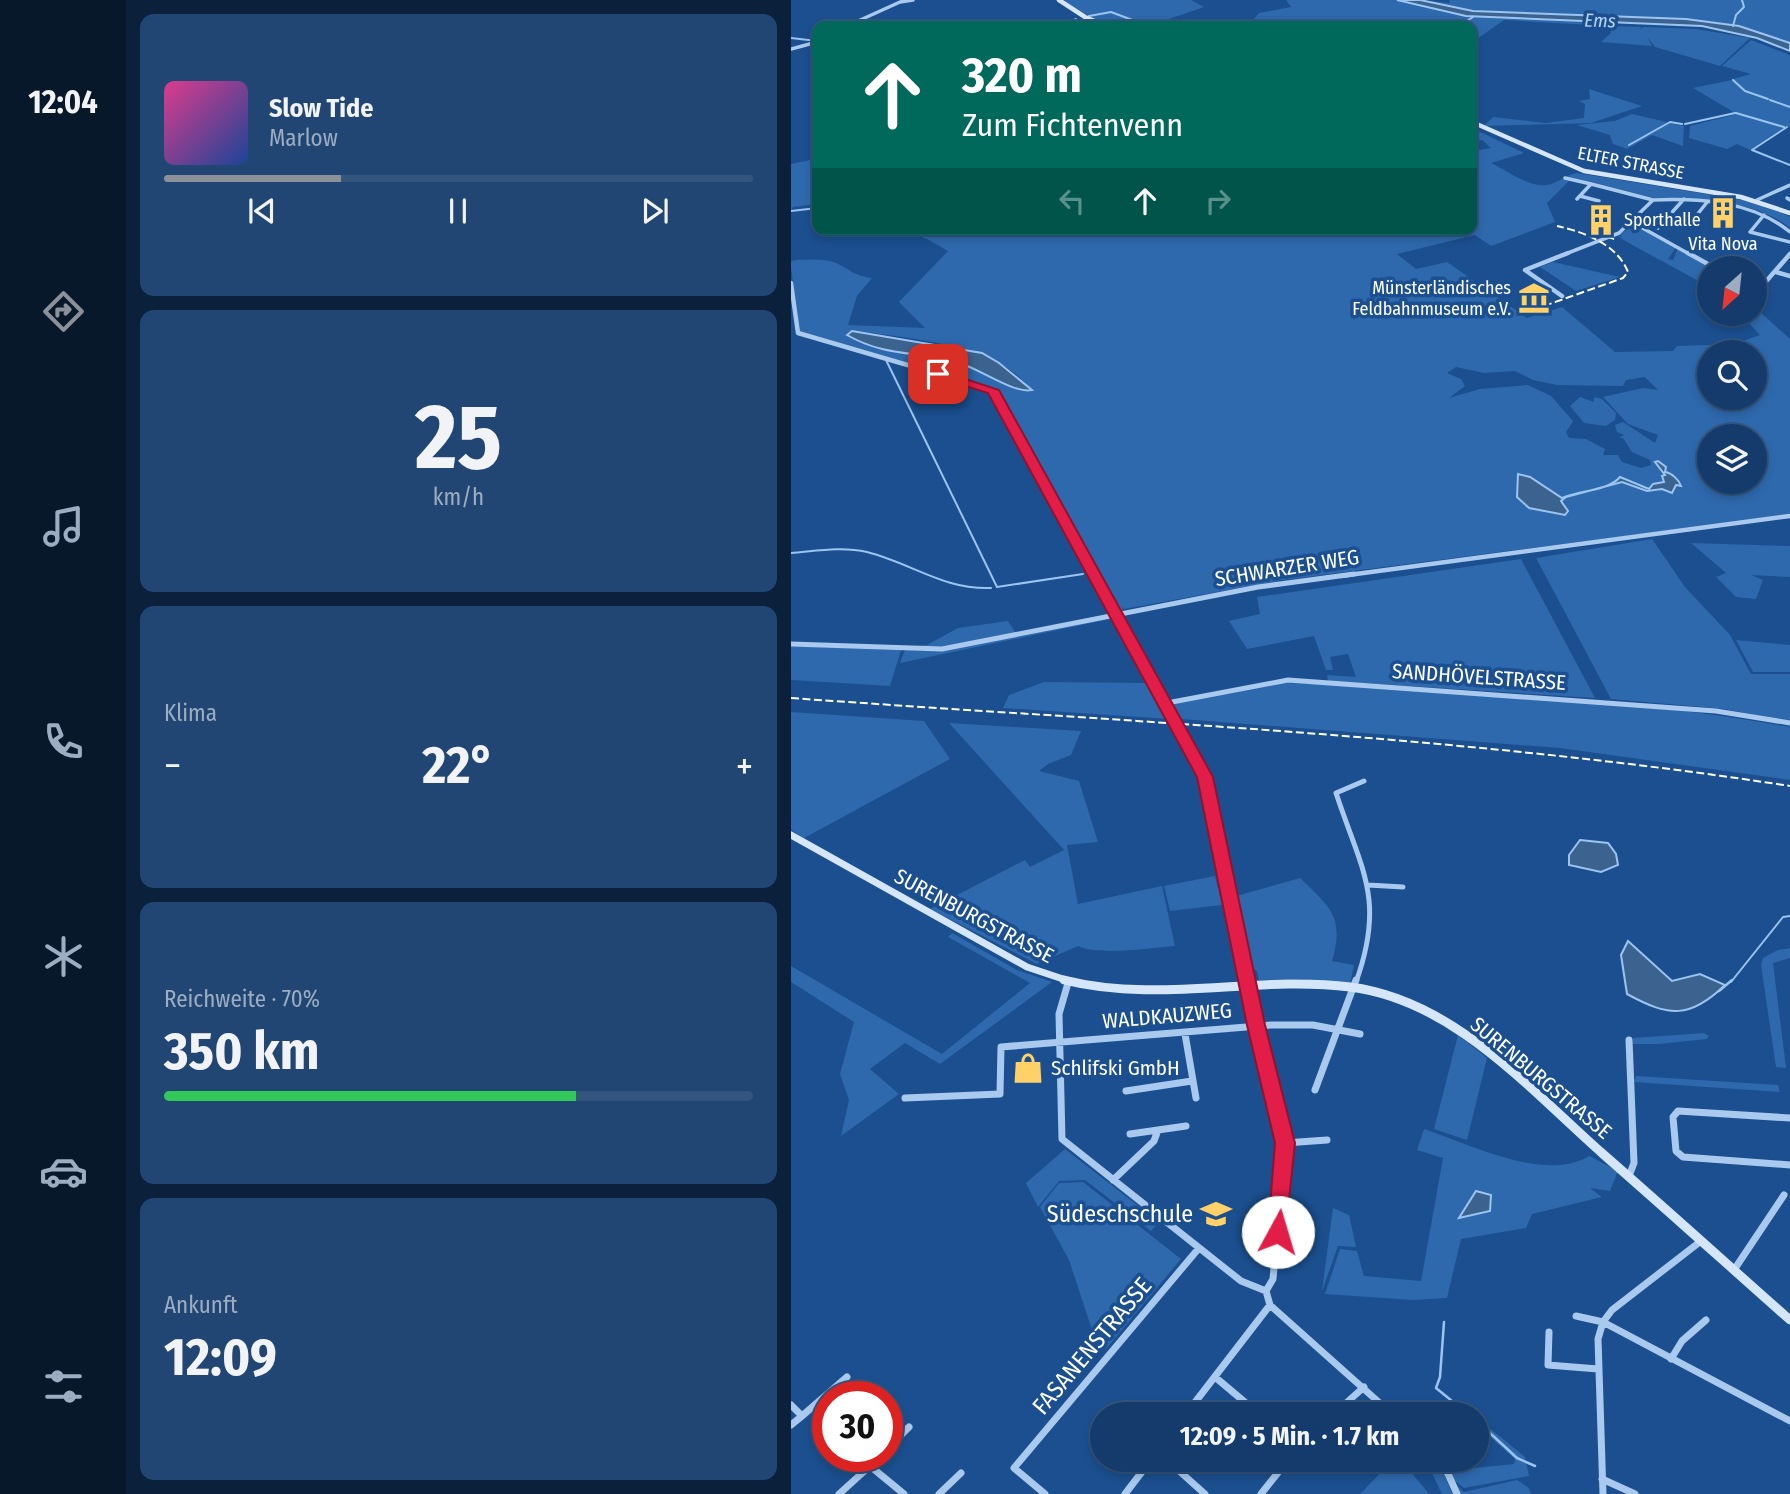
<!DOCTYPE html>
<html lang="de">
<head>
<meta charset="utf-8">
<style>
	body { margin:0; font-family:"Fira Sans Condensed",sans-serif; background:#214673; color:#f1f3f6; height:100vh; display:flex; flex-direction:column; font-size:26px; white-space:nowrap }
	* { box-sizing:border-box; margin:0 }
	p { font-size:23px; color:#9dadc1 }
	.icon { flex:none; width:38px; height:38px; fill:none; stroke:currentColor; stroke-width:2; stroke-linecap:round; stroke-linejoin:round }
	.map { position:relative; flex:1; overflow:hidden }
	.sheet { display:flex; flex-direction:column; gap:14px; padding:14px; background:#0b203b; width:665px }
	.sheet>* { flex:none }
	.banner { position:absolute; left:21px; top:21px; width:665px; height:214px; border-radius:14px; box-shadow:0 4px 10px #0003,0 0 0 2px #33557e; background:#00695c; color:#fff; overflow:hidden }
	.needle { width:46px; rotate:207deg }
	.tools { position:absolute; left:906px; top:256px; display:grid; gap:14px }
	.tools a { display:grid; place-items:center; width:70px; height:70px; border-radius:50%; background:#143b6b; box-shadow:0 4px 10px #0003,0 0 0 2px #33557e; font-size:35px }
	.speed { position:absolute; left:21px; top:1381px; display:flex; gap:14px; font-size:35px; font-weight:700; text-align:center }
	.speed>* { display:grid; place-content:center; width:91px; height:91px; border-radius:50%; background:#143b6b; box-shadow:0 4px 10px #0003,0 0 0 2px #33557e; line-height:1 }
	.speed .limit { border:10px solid #d22; background:#fff; color:#111 }
	.pin { position:absolute; display:grid; place-items:center; width:60px; height:60px; color:#fff; margin:-30px; border-radius:14px; box-shadow:0 4px 10px #0006 }
	.me { position:absolute; width:77px; margin:-38px; rotate:6deg; stroke-linejoin:round; filter:drop-shadow(0 0 5px #0008) }
	.turn { display:flex; align-items:center; gap:24px; height:147px; padding:0 35px; font-size:32px }
	.turn .icon { width:91px; height:91px; stroke-width:2.5 }
	.turn b { display:block; font-size:49px; line-height:60px }
	.lanes { display:flex; align-items:center; height:66px; padding:0 35px; background:#0003; justify-content:center; gap:35px; direction:ltr }
	.lanes .off { opacity:.35 }
	.big { font-size:52px; font-weight:700; line-height:1.1 }
	.sheet .card { flex:1; display:flex; flex-direction:column; justify-content:center; gap:10px; min-width:0; padding:0 24px; border-radius:14px; background:#214673 }
	.sheet .dial { align-items:center; gap:0 }
	.dial b { font-size:91px; line-height:1 }
	.song { display:flex; align-items:center; gap:21px }
	.cover { width:84px; height:84px; border-radius:10px; background:linear-gradient(135deg,hsl(330 70% 55%),hsl(220 70% 35%)) }
	.played { height:7px; border-radius:4px; background:linear-gradient(90deg,#8c9099 30%,#33557e 30%) }
	.keys { display:flex; justify-content:space-around; direction:ltr }
	.heat { display:flex; justify-content:space-between; align-items:center; font-size:38px; direction:ltr }
	.charge { height:10px; border-radius:5px; background:linear-gradient(90deg,#34c759 70%,#33557e 0) }
	.trip { position:absolute; left:299px; top:1402px; width:399px; height:70px; border-radius:35px; background:#143b6b; box-shadow:0 4px 10px #0003,0 0 0 2px #33557e; font-weight:700; line-height:70px; text-align:center }
	main { display:flex; flex:1; min-height:0 }
	.tabs { display:flex; flex-direction:column; width:126px; justify-content:space-around; align-items:center; background:#08182b; color:#9dadc1 }
	.tabs .icon { width:49px; height:49px }
	.tabs .selected { color:#8c9099 }
	.tabs b { font-size:32px; color:#f1f3f6 }
	.map>svg:first-child { display:block }
</style>
</head>
<body>
<main>
<nav class="tabs">
<b>12:04</b>
<svg class="icon selected" aria-label="directions" viewBox="0 0 24 24"><path d="M12 3l9 9-9 9-9-9zM9 14v-3h6M13 9l2 2-2 2"/></svg>
<svg class="icon" aria-label="music" viewBox="0 0 24 24"><path d="M9 18V5l10-2v13"/><circle cx="6" cy="18" r="3"/><circle cx="16" cy="16" r="3"/></svg>
<svg class="icon" aria-label="phone" viewBox="0 0 24 24"><path d="M5 4h4l2 5-3 2q2 4 5 5l2-3 5 2v4C11 20 4 13 5 4z"/></svg>
<svg class="icon" aria-label="climate" viewBox="0 0 24 24"><path d="M12 3v18M4 7l16 10M4 17L20 7"/></svg>
<svg class="icon" aria-label="car" viewBox="0 0 24 24"><path d="M5 17H2v-5l4-1 3-4h7l3 4 3 1v5h-3M9 17h6M6 11h13"/><circle cx="7" cy="17" r="2"/><circle cx="17" cy="17" r="2"/></svg>
<svg class="icon" aria-label="filters" viewBox="0 0 24 24"><path d="M4 7h16M4 17h16"/><circle cx="9" cy="7" r="2"/><circle cx="15" cy="17" r="2"/></svg>
</nav>
<section class="sheet">
<div class="card">
<div class="song"><i class="cover"></i><div><b>Slow Tide</b><p>Marlow</p></div></div>
<div class="played"></div>
<div class="keys"><svg class="icon" aria-label="previous" viewBox="0 0 24 24"><path d="M18 5L8 12l10 7zM5 5v14"/></svg><svg class="icon" aria-label="pause" viewBox="0 0 24 24"><path d="M8 5v14M16 5v14"/></svg><svg class="icon" aria-label="next" viewBox="0 0 24 24"><path d="M6 5l10 7-10 7zM19 5v14"/></svg></div>
</div>
<div class="card dial"><b>25</b><p>km/h</p></div>
<div class="card"><p>Klima</p>
<div class="heat"><a>−</a><b class="big">22°</b><a>+</a></div>
</div>
<div class="card"><p>Reichweite · 70%</p><b class="big">350 km</b><div class="charge"></div></div>
<div class="card"><p>Ankunft</p><b class="big">12:09</b></div>
</section>
<div class="map">
<svg width="999" height="1494" viewBox="0 0 999 1494">
	<rect width="100%" height="100%" fill="#1b4f8f"/>
	<path fill="#2e69ad" fill-rule="evenodd" d="M273 0H400L413 7C352 28 329 40 273 0Z
		M495 0H606L675 16 776 19 811 22 817 26 713 20 683 41 681 48V26H669L676 20 667 26H466L462 20 468 13 500 7Z
		M629 0 658 3 659 0H999V43L948 26 895 19 682 11Z
		M819 26 851 27 847 30 853 27 905 29 959 38 929 66 864 47 856 37 861 46 810 42 820 33Z
		M960 40 999 55V127L995 126 959 150 946 144 936 149 898 138 899 126 946 114 902 88 941 80 949 86 942 79 960 74 931 66Z
		M798 89 851 106 800 123 693 126 702 117 755 123 793 118 794 104 788 101 799 99Z
		M841 114 876 122 859 134 878 123 893 126 892 146 861 135 836 149 822 144 819 135 786 125 824 121Z
		M681 128 733 153 700 163C715 170 739 188 756 185 768 183 774 175 786 173L958 201 999 214 985 210 999 217V228C961 198 910 201 864 198 837 196 807 185 780 179L756 203 764 222 700 246 684 235 606 254 625 269 656 262 736 318 771 307 824 352 882 351 886 346 943 344 969 335 949 313H964V308L968 311 999 339V515L492 580 333 609 331 606 332 610 327 611 267 500 197 384 198 387 9 332 0 268V261L5 260C17 260 33 258 45 263 61 270 60 275 81 278L66 296 57 325 134 328 108 302 157 251 136 239 105 229H681V151L700 148 691 140 681 142ZM68 331C117 339 213 344 240 392 214 387 195 371 170 364 131 351 94 357 56 335ZM919 352H964V397H919ZM665 367 693 373 724 371 742 380 766 385 832 386 835 380 854 377 867 390 852 388 812 397 837 424 867 435 864 443 832 422 824 425 826 432 833 435 828 438H832L841 452 859 460 860 465 850 468 831 462 827 455H812L814 449 795 439 778 438 775 432 782 421 760 396 737 385 689 389 658 398 674 386 670 379 656 373ZM919 436H964V481H919ZM752 485 767 498H773L770 500 773 507 768 513 738 508 726 497 727 486Z
		M24 159 26 204 2 207 0 211V164Z
		M843 225 886 246 877 259 882 260 887 248 918 265 910 273 914 275 919 268H922H919V288C887 268 856 255 825 235L831 237 829 234Z
		M762 262 829 277 785 291 749 267Z
		M789 397 803 402V397L811 399 825 413 824 420 815 426 793 423 779 406Z
		M861 539 894 587 939 635 960 674H999V722L934 709 820 699 745 558Z
		M900 543 999 546V577L960 575 972 580 965 599 945 597 925 577 935 573Z
		M730 559 804 698 537 681 536 675 565 677 557 654 539 657 542 670H535L523 636 456 649 438 621 469 614 466 597Z
		M318 617 319 619 109 663 114 650 139 651Z
		M217 621 224 632 152 647H115L136 645 167 628Z
		M945 640 999 645V672H962Z
		M0 646 110 650 99 686 0 680Z
		M253 682 357 683 378 719 212 708 218 695Z
		M494 682C662 693 833 697 999 727V780L769 748 390 719 382 704Z
		M0 712 133 721 159 759 13 838 0 830Z
		M158 723 290 731 280 755 257 764 248 771 288 781 307 842 276 845 287 904 371 886 384 946C360 948 306 956 287 946L246 964 139 909 234 860 239 867 273 850Z
		M424 876 431 905 379 911 373 886Z
		M509 878C539 907 554 917 541 961L563 965 559 984 508 979 468 980 466 971 457 965 442 897Z
		M161 933 226 970 261 982 149 1064 114 1043 79 1069 108 1094 50 1136 58 1100 49 1074 63 1022 0 982V966L151 1054 239 983 157 937Z
		M999 948V958L982 963 995 1068 985 1067 970 965 972 958 987 950Z
		M913 1033 918 1036 916 1039 868 1044H842V1038Z
		M667 1035 696 1058 676 1140 643 1129Z
		M845 1076 987 1085 989 1092 843 1082Z
		M633 1129C678 1144 755 1183 798 1156L827 1171 819 1191 799 1188 811 1197 741 1214 735 1228 670 1239 656 1298 622 1300 534 1294 549 1249 566 1251 573 1276 630 1281 652 1158 626 1150Z
		M274 1149 368 1222 360 1231 294 1180 268 1181 247 1207 235 1183Z
		M292 1182 390 1259 315 1349 305 1342 278 1260 249 1207 268 1183Z
		M542 1208 558 1215 565 1247 547 1246 531 1291Z
		M686 1418 734 1457 738 1476 673 1488 652 1471 661 1494H651L640 1471 630 1460H663L674 1469 723 1464 724 1459 686 1425Z
		M602 1460H610L638 1494H569Z
		M656 1477 673 1492 726 1480 738 1488 740 1494H665Z"/>
	<path fill="#3c6290" stroke="#9cc4f0" stroke-width="2" d="M606 0H629L682 11 895 19 948 26 999 43V51L966 38 911 26 675 16Z
		M61 331 191 353 208 363 241 390C224 394 190 370 171 364 131 350 98 359 56 335Z
		M867 461 875 467 874 472C881 473 888 480 890 486L885 485 881 493 871 489 856 491 831 482 775 497 770 501 777 511 774 515 738 508 726 497 727 474 739 477 771 498C789 490 817 491 829 477L858 489 862 484 873 482 871 476 874 475 864 462Z
		M789 840 817 843 825 854 827 865 810 872 778 865V855Z
		M837 941 881 981 909 974 934 985C899 1019 878 1017 836 994L830 955Z
		M685 1191 700 1195 699 1211 668 1218Z"/>
	<g fill="none" stroke-linecap="round" stroke-linejoin="round">
		<path stroke="#9cc4f0" stroke-width="2" d="M298 16 320 12 352 24
			M272 26 285 19
			M467 26 469 20
			M668 26 682 17
			M942 26 945 15 953 7 951 0
			M0 38 26 41
			M942 80 954 91 977 99
			M979 100 999 107
			M945 113 993 127
			M894 124 944 113
			M996 127 961 150 999 165
			M838 145 879 122 891 124
			M0 211 26 208
			M95 360 206 587
			M0 553C25 551 51 546 76 552 120 563 153 590 200 588
			M295 573 299 572
			M206 587 292 574
			M940 982 992 917 999 916"/>
		<path stroke="#9cc4f0" stroke-width="2.5" d="M928 991 941 980
			M653 1322 649 1377 645 1388 677 1414
			M686 1421 726 1458 744 1466"/>
		<path stroke="#a9c9ee" stroke-width="3.5" d="M56 26 109 2 122 0
			M0 49 26 42
			M774 178 800 184
			M789 196 808 201
			M996 198 999 200
			M786 199 800 184 862 200
			M966 200 999 185
			M973 215 959 232 999 242
			M905 216 917 201
			M839 221 900 255
			M867 228 893 199
			M772 255 828 233 862 200C909 198 961 201 999 232"/>
		<path stroke="#a9c9ee" stroke-width="4.5" d="M897 253 924 268
			M985 272 999 276
			M0 283 7 333 202 390 304 576
			M964 294 999 254
			M771 296 734 270 777 253
			M550 576 999 516"/>
		<path stroke="#a9c9ee" stroke-width="5" d="M303 574 414 777 456 982
			M0 644 151 649 467 587 563 574
			M376 703 497 680 925 711 999 723
			M577 885 612 887
			M565 982C595 899 570 869 545 793L573 781"/>
		<path stroke="#a9c9ee" stroke-width="7" d="M456 980 494 1143 482 1279 475 1291
			M277 983 268 1014 271 1139 450 1281 475 1291
			M394 1034 405 1098
			M838 1040 843 1163 838 1176
			M524 1090 565 980
			M335 1091 401 1081
			M114 1098 209 1094 210 1047 480 1025H522L569 1034
			M999 1118 887 1111 882 1117 885 1151 892 1157 999 1165
			M339 1134 367 1130
			M494 1143 536 1140
			M322 1180 363 1141 367 1130 395 1126
			M943 1270 993 1195
			M479 1305 601 1414
			M785 1316 812 1322 999 1421
			M758 1332 757 1365 807 1369
			M880 1359 891 1341 915 1320
			M424 1377 468 1414
			M0 1405 11 1416 0 1425
			M395 1414 479 1305 475 1291
			M543 1414 573 1387
			M11 1416 56 1377
			M96 1449 118 1427
			M376 1460 414 1494
			M647 1460 654 1467 666 1494
			M79 1466 89 1456
			M811 1479 844 1494
			M48 1494 79 1466 113 1494
			M148 1494 170 1473
			M254 1494 223 1468 408 1248
			M334 1494 360 1460
			M470 1494 497 1460
			M812 1494 807 1339 812 1322 821 1310 910 1241"/>
		<path stroke="#d6e6fa" stroke-width="4.5" d="M268 0 294 17 316 26
			M681 122 793 171 950 197 999 213"/>
		<path stroke="#d6e6fa" stroke-width="7" d="M0 835 236 967 281 982"/>
		<path stroke="#d6e6fa" stroke-width="9" d="M273 980C368 1004 464 975 559 987 663 1000 738 1089 812 1154 875 1209 937 1265 999 1320"/>
		<path stroke="#fff" stroke-width="2" stroke-dasharray="8 3.5" stroke-linecap="butt" d="M805 232 823 239
			M753 306 832 278 837 272C826 244 793 232 766 226
			M0 698C333 722 669 735 999 786"/>
	</g>
	<path fill="#e11d48" stroke="#92132f" stroke-width="2" d="M147 370 208 390 422 777 474 1025 504 1143 494 1238 487 1240 480 1238 477 1232 484 1143 456 1025 406 777 197 393 143 376 141 374Z"/>
	<defs>
		<symbol id="building-bare" viewBox="-9 -9 18 18"><path d="M-4-6H4V6H1V3H-1V6H-4ZM-2.5-4.3h1.7v1.8h-1.7ZM.8-4.3h1.7v1.8H.8ZM-2.5-1h1.7V.8h-1.7ZM.8-1h1.7V.8H.8Z" fill="#ffd166" stroke="#1b4f8f" stroke-width="2.5" paint-order="stroke"/></symbol>
		<symbol id="museum-bare" viewBox="-9 -9 18 18"><path d="M0-6L6-3V-2H-6V-3ZM-5-1h2V3h-2ZM-1-1h2V3h-2ZM3-1h2V3H3ZM-6 4H6V6H-6Z" fill="#ffd166" stroke="#1b4f8f" stroke-width="2.5" paint-order="stroke"/></symbol>
		<symbol id="shop-bare" viewBox="-9 -9 18 18"><path d="M-5-2.5h2.3a2.7 3.5 0 0 1 5.4 0H5L5.5 6h-11ZM-1.5-2.5h3a1.5 2.3 0 0 0-3 0Z" fill="#ffd166" stroke="#1b4f8f" stroke-width="2.5" paint-order="stroke"/></symbol>
		<symbol id="school-bare" viewBox="-9 -9 18 18"><path d="M0-5L7-2L0 1L-7-2ZM-4 1L0 2.5L4 1V4Q0 6-4 4Z" fill="#ffd166" stroke="#1b4f8f" stroke-width="2.5" paint-order="stroke"/></symbol>
	</defs>
	<g fill-rule="evenodd">
		<use href="#building-bare" x="910" y="191" width="44" height="44"/>
		<use href="#building-bare" x="788" y="198" width="44" height="44"/>
		<use href="#museum-bare" x="721" y="276" width="44" height="44"/>
		<use href="#shop-bare" x="215" y="1046" width="44" height="44"/>
		<use href="#school-bare" x="403" y="1192" width="44" height="44"/>
	</g>
	<g text-anchor="middle" stroke-width="7" stroke-linejoin="round" paint-order="stroke">
		<g font-size="18" fill="#fff" stroke="#1b4f8f">
			<text transform="translate(840 163) rotate(11)" y="6">ELTER STRASSE</text>
		</g>
		<g font-size="18" fill="#fff" stroke="#1b4f8f" text-anchor="start">
			<text x="833" y="226">Sporthalle</text>
			<text x="932" y="250" text-anchor="middle">Vita Nova</text>
			<text x="720" y="294" text-anchor="end">Münsterländisches<tspan x="720" dy="21">Feldbahnmuseum e.V.</tspan></text>
		</g>
		<g font-size="19" font-style="italic" fill="#b5d3f5" stroke="#1b4f8f">
			<text transform="translate(809 20) rotate(2)" y="7">Ems</text>
		</g>
		<g font-size="21" fill="#fff" stroke="#1b4f8f">
			<text transform="translate(496 568) rotate(-9)" y="7">SCHWARZER WEG</text>
			<text transform="translate(688 677) rotate(4)" y="7">SANDHÖVELSTRASSE</text>
			<text transform="translate(183 916) rotate(28)" y="7">SURENBURGSTRASSE</text>
			<text transform="translate(376 1016) rotate(-5)" y="7">WALDKAUZWEG</text>
			<text transform="translate(750 1078) rotate(40)" y="7">SURENBURGSTRASSE</text>
		</g>
		<g font-size="21" fill="#fff" stroke="#1b4f8f" text-anchor="start">
			<text x="260" y="1075">Schlifski GmbH</text>
		</g>
		<g font-size="24" fill="#fff" stroke="#1b4f8f" text-anchor="end">
			<text x="402" y="1222">Südeschschule</text>
		</g>
		<g font-size="24" fill="#fff" stroke="#1b4f8f">
			<text transform="translate(301 1346) rotate(-50)" y="8">FASANENSTRASSE</text>
		</g>
	</g>
</svg>
<div class="tools">
<a><svg class="needle" viewBox="-14 -14 28 28"><path d="M0-13l5 13h-10z" fill="#e53935"/><path d="M0 13l5-13h-10z" fill="#9dadc1"/></svg></a>
<a><svg class="icon" aria-label="search" viewBox="0 0 24 24"><circle cx="10" cy="10" r="6"/><path d="M15 15l6 6"/></svg></a>
<a><svg class="icon" aria-label="layers" viewBox="0 0 24 24"><path d="M12 4l9 5-9 5-9-5zM3 14l9 5 9-5"/></svg></a>
</div>
<div class="speed"><div class="limit">30</div></div>
<div class="pin" style="left:147px;top:374px;background:#d93025"><svg class="icon" aria-label="arrive" viewBox="0 0 24 24"><path d="M6 21V4h12l-3 4 3 4H6"/></svg></div>
<svg class="me" style="left:487px;top:1232px" viewBox="-20 -20 40 40"><circle r="19" fill="#fff"/><path d="M0-13L10 11 0 6-10 11z" fill="#e11d48"/></svg>
<div class="trip">12:09 · 5 Min. · 1.7 km</div>
<div class="banner">
<div class="turn"><svg class="icon" aria-label="ahead" viewBox="0 0 24 24"><path d="M12 20V5M6 11l6-6 6 6"/></svg><div><b>320 m</b>Zum Fichtenvenn</div></div>
<div class="lanes"><svg class="icon off" aria-label="left" viewBox="0 0 24 24"><path d="M17 20v-9H6M10 6l-5 5 5 5"/></svg><svg class="icon" aria-label="ahead" viewBox="0 0 24 24"><path d="M12 20V5M6 11l6-6 6 6"/></svg><svg class="icon off" aria-label="right" viewBox="0 0 24 24"><path d="M7 20v-9h11M14 6l5 5-5 5"/></svg></div>
</div>
</div>
</main>
</body>
</html>
